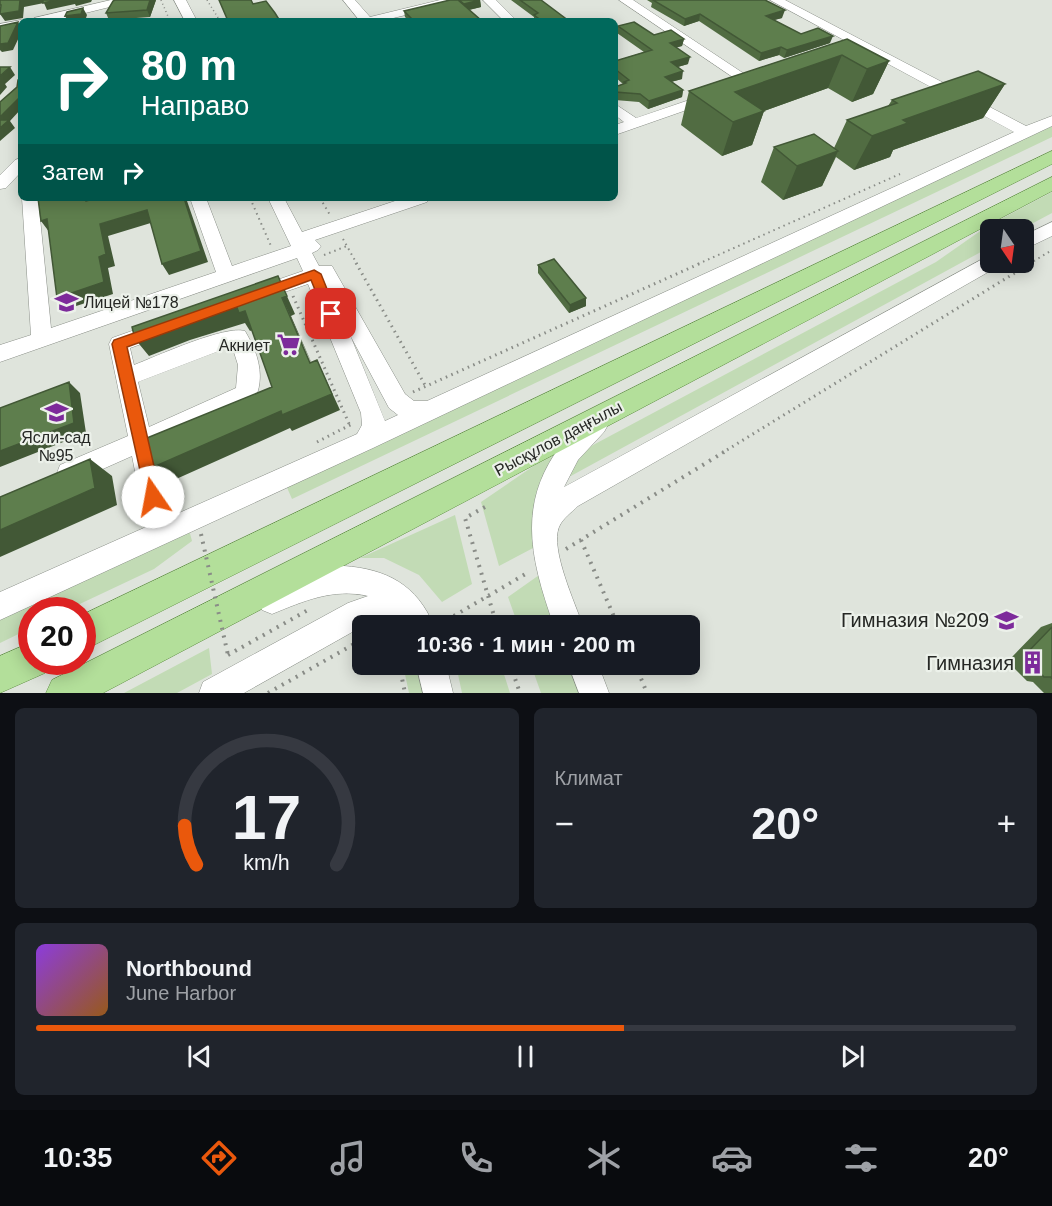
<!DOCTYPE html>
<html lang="ru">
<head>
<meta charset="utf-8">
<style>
	body { margin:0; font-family:Helvetica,sans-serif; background:#20242c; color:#f1f3f6; height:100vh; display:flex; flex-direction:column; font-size:22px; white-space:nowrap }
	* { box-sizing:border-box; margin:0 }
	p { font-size:20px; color:#9ea1a6 }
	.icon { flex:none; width:33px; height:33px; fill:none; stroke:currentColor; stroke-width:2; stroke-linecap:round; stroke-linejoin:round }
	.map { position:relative; height:693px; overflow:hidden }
	.details { display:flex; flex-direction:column; gap:15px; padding:15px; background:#0d0f14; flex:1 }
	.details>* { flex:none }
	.top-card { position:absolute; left:18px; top:18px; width:600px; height:183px; border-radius:9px; box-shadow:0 3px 15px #0003; background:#00695c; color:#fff; overflow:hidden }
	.needle { width:39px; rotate:167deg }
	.controls { position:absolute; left:980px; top:219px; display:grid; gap:12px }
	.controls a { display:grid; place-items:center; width:54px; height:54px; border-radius:9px; background:#171b24; box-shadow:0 3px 15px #0003; font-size:30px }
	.speed { position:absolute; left:18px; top:597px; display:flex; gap:12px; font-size:30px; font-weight:700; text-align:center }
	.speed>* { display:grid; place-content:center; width:78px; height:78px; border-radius:50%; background:#171b24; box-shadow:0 3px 15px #0003; line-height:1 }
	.speed .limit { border:9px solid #d22; background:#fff; color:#111 }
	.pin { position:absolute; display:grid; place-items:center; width:51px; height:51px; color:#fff; margin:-26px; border-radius:12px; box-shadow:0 3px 9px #0006 }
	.me { position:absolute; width:66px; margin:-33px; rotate:348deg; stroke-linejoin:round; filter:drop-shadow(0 0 4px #0008) }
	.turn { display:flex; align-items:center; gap:21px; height:126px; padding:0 24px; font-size:27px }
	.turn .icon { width:78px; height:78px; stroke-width:2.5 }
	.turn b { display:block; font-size:42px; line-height:51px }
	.then { display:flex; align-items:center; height:57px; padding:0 24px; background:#0003; gap:12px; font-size:22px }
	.big { font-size:45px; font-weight:700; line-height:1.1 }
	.details .card { flex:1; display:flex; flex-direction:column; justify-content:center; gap:9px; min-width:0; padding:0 21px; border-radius:9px; background:#20242c }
	.details .dial { align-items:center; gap:0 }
	.dial svg { height:156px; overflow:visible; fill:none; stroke:#363941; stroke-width:7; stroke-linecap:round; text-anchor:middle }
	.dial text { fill:#f1f3f6; stroke:none }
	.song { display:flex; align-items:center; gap:18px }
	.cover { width:72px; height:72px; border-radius:9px; background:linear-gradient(135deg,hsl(270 70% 55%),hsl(30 70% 35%)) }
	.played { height:6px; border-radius:3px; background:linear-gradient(90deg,#ea580c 60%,#363941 60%) }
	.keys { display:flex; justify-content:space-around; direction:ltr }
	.heat { display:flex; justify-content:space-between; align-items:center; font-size:33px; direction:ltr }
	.details .tiles { flex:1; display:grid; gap:15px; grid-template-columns:1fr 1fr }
	.card:last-child { grid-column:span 2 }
	.trip { position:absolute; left:352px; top:615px; width:348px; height:60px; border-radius:9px; background:#171b24; box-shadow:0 3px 15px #0003; font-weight:700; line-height:60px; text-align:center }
	.tab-bar { display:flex; height:96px; justify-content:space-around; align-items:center; background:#090b0e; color:#9ea1a6 }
	.tab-bar .icon { width:42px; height:42px }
	.tab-bar .current { color:#ea580c }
	.tab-bar b { font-size:27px; color:#f1f3f6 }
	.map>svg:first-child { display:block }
</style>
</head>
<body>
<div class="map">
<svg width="1052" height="693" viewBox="0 0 1052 693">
	<rect width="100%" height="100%" fill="#dfe4dc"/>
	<path fill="#c2dbb5" d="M1052 125V137L292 499 285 483Z
		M1052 192V213L1022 229 990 230V247L569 477 580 452 936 262 986 227Z
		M560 448 535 547 499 566 481 502Z
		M455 515 472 584 442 602 419 575 384 558H360Z
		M188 526 192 541 154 569 67 610H32L31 628 0 643V614Z
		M542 573 560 625H518L508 597Z
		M209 648 212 674 177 693H124Z
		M403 665H421L427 693H409Z
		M456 665H501L510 693H462Z
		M531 665H573L583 693H541Z"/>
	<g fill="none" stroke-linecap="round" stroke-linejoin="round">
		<defs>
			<path id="minor" d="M111 0H132L130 2 53 21H32L34 18Z
				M174 0H186L197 21H185Z
				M343 0H355L370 17 440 0H461L459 2 381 21H360Z
				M483 0H496L517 21H504Z
				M619 0H633L758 83 751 87 746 86Z
				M770 0H785L1026 126 1052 116V126L373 448 0 620V592L146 527 132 456 69 484 60 481 57 473 60 465 128 436 109 344 112 338 160 321 167 323 170 329 167 335 130 348 134 365C157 356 225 325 245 331 258 353 266 377 254 401L154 446 170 517 357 434 362 425 361 413 308 284 255 302 248 300 245 295 248 290 303 271 297 258 0 362V345L31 335 22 198H38L51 328 216 272 190 198H206L232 266 291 246 268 198H284L302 232 404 198H429L427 202 315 240 321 246 318 250 312 253 319 266H332L405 394 414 401H427L1014 132ZM350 335 389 408 398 415 385 421ZM232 346 238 365 236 388 149 427 138 382Z
				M21 20 24 21H21V28L0 32V24Z
				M713 92 718 93 720 96 718 99 615 135V125L624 122 615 115V104L636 118Z
				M21 158V172L6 188 0 189V175L15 160Z
				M1052 222V236L1023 250V236Z
				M990 255V262H999L997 267 578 506C571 513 563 518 559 527 550 549 575 603 583 626H554C529 555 515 497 570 434 579 423 590 413 604 418L608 425 604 432 578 460 564 487Z
				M344 566C387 569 417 585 434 626H404L387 621 363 626 244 693H199L203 682 348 603 368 596C333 588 304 601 272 614L262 610 258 600 262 590 312 570Z
				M416 664H446L453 693H423Z
				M568 664H598L609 693H579Z"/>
			<path id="major" d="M1052 151V164L82 651V615Z
				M1052 177V191L103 693H46L52 680Z
				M32 642V662H49L45 673 0 693V656Z"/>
		</defs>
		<use href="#minor" stroke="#8a8f88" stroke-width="1"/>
		<use href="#major" stroke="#619145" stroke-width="1"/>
		<path stroke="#898c87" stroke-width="1.5" stroke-dasharray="1 3" stroke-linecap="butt" d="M161 0 170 21
			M207 0 220 21"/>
		<path stroke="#898c87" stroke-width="2" stroke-dasharray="1.5 4" stroke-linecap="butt" d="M250 198 271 246
			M320 198 330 215
			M343 239 357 264
			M324 255 347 246
			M698 264 900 174
			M1029 264 1052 250"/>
		<path stroke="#898c87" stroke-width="3" stroke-dasharray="1.5 4.5" stroke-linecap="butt" d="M356 263 425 385
			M293 296 350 426
			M413 392 701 263
			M317 442 354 423
			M722 453 1031 263"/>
		<path stroke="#898c87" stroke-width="4" stroke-dasharray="2 6" stroke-linecap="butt" d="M485 507 465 518 497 626
			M581 540 618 626
			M566 549 724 452
			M440 624 529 572
			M228 655 308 610
			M399 664 405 693
			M510 664 520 693
			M635 664 647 693
			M268 693 363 639"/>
		<use href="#minor" fill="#fff" fill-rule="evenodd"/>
		<use href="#major" fill="#b3df9a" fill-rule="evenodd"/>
		<path stroke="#898c87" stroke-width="4" stroke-dasharray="2 6" stroke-linecap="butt" d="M201 534 228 655"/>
	</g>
	<path fill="#516c42" d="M156 0 150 17 109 20 106 13Z
		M450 0H480L481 7 469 10 482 21H409L405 17 404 11Z
		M511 0H541L569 21H534V17Z
		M647 0H765L782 18 774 20 801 34 830 43 784 58 779 55 759 61 699 21 684 26 651 7 652 3Z
		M618 26 654 35 684 39 682 46 676 47 688 64 678 67 682 79 671 82 683 90 682 97 648 109 639 102 615 100V87L623 84 615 77V61L644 52 617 33Z
		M847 39 889 61 873 94 852 102 828 88 764 111 752 145 722 156 681 125 689 91Z
		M1005 84 983 118 893 150 890 157 854 170 836 157 822 186 783 200 761 182 774 147 834 148 847 120 888 106 892 100Z
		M538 265 586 298V306L569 313 538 273Z
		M1052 623V693H1044L1033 682 1027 681 1013 667 1010 659 1041 627Z"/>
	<path fill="#425836" d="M20 0H92L91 2 76 6 75 4 47 10 44 3 24 7 23 18 5 21 0 14Z
		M150 0H156L150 17 147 10Z
		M480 0 481 7 464 11V4Z
		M83 8 87 15 85 21H68L65 16Z
		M785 10 782 18 763 23 766 16Z
		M700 14 699 21 684 26 685 19Z
		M18 22 21 27V33L13 50 2 52 0 50V44Z
		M833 36 830 43 784 58 787 50Z
		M684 39 682 46 668 50 670 43Z
		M781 47 779 55 759 61 761 53Z
		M842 55 828 88 764 111 752 145 722 156 733 122 735 92Z
		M690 57 688 64 670 69 671 62Z
		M889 61 873 94 852 102 867 69Z
		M10 67 15 75 5 84 7 87 0 95V76Z
		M683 71 682 79 663 84 665 77Z
		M1005 84 983 118 893 150 890 157 854 170 872 136 903 120Z
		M683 90 682 97 648 109 649 101Z
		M21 96V109L10 121 15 128 0 141V117Z
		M838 151 822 186 783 200 797 166Z
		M184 198H186L208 262 169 275 162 264Z
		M147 210 154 222 108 236 115 266 108 268 113 294 67 309 57 298 99 257 100 224Z
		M47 219 50 233 41 221Z
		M278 276 295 314 291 316 319 380 282 298Z
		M586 298V306L569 313 570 305Z
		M236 305 245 311 255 329 250 331 245 323 190 340 149 356 135 339 177 322Z
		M317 360 340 410 292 431 290 428 165 484 149 469Z
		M69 382 80 393 86 433 0 467V451Z
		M90 459 112 476 117 505 0 557V530Z"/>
	<path fill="#5e7e4d" stroke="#425836" stroke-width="1.5" d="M0 0H20L19 11 0 14 1 5H0Z
		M43 0H57L43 3Z
		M115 0H150L147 10 106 13 113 1Z
		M219 0H251L253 4 266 1 275 13 280 21H228Z
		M450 0H458L482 21H414L404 11Z
		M459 0H480L464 4Z
		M520 0H541L569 21H542L534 15 538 13Z
		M653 0H765L785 10 766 16 801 34 818 28 833 36 787 50 781 47 761 53 700 14 685 19Z
		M83 8 81 14 65 16 67 12Z
		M18 22 8 43 0 44V26Z
		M634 22 654 35 671 30 684 39 670 43 690 57 671 62 683 71 665 77 683 90 649 101 640 94 615 92V87L626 83 624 82 629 80 615 69V61L652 50 618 26Z
		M847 39 889 61 867 69 842 55 735 92 764 111 733 122 689 91Z
		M0 67H10L0 76Z
		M978 71 1005 84 903 120 908 123 872 136 847 120 897 103 892 100Z
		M18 80H21V96L0 117V102L17 87Z
		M0 120H9L0 128Z
		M814 134 838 151 797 166 774 147Z
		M38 198H85L86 201 96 198H106V199L110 198H184L201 251 162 264 147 210 100 224 106 254 99 257 104 282 57 298 47 219 41 221Z
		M554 259 586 298 570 305 538 265Z
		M278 276 287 296 282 298 310 363 317 360 332 394 282 415 281 411 149 469 142 440 272 387 245 311 239 313 236 305 177 322 135 339 132 327Z
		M69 382 74 423 0 451V408Z
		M90 459 95 488 0 530V497Z
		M1052 627V679L1051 677H1044L1029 662 1026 654Z"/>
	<path fill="#ea580c" stroke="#983908" stroke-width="1.5" d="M314 270 321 274 337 314 336 317H326L311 280 127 347 161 497 158 502 153 505 147 502 112 344 114 340Z"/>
	<defs>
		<symbol id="school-bare" viewBox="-9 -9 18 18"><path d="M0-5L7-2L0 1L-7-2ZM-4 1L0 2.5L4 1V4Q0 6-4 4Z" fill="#7d2b9b" stroke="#ecf1ea" stroke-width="2.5" paint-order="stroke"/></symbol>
		<symbol id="supermarket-bare" viewBox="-9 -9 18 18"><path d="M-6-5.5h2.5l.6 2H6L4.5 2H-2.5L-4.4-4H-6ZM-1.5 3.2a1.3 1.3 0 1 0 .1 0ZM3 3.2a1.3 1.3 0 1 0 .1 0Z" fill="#7d2b9b" stroke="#ecf1ea" stroke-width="2.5" paint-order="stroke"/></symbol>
		<symbol id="building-bare" viewBox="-9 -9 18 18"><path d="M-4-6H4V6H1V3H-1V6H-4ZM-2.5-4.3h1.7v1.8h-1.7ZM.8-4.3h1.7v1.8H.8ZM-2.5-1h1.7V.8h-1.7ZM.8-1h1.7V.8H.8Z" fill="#7d2b9b" stroke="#ecf1ea" stroke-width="2.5" paint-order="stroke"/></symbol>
	</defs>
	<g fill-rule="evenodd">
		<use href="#school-bare" x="50" y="286" width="33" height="33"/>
		<use href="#supermarket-bare" x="272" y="328" width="33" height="33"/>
		<use href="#school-bare" x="40" y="396" width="33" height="33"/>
		<use href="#school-bare" x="990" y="604" width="33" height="33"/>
		<use href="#building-bare" x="1016" y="646" width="33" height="33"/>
	</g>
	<g text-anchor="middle" stroke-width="4.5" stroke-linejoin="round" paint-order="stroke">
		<g font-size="16" fill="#262825" stroke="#ecf1ea" text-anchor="start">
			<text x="84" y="308">Лицей №178</text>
			<text x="270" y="351" text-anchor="end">Акниет</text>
			<text x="56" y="443" text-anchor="middle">Ясли-сад<tspan x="56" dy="18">№95</tspan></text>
		</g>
		<g font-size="16" fill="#262825" stroke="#ecf1ea">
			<text transform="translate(558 438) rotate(-28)" y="6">Рысқұлов даңғылы</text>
		</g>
		<g font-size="20" fill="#262825" stroke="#ecf1ea" text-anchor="end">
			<text x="989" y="627">Гимназия №209</text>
			<text x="1014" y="670">Гимназия</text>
		</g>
	</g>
</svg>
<div class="controls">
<a><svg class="needle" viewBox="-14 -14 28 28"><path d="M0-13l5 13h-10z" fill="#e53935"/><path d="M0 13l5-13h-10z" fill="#9ea1a6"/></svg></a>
</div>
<div class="speed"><div class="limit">20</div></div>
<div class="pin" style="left:331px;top:314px;background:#d93025"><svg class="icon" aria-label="arrive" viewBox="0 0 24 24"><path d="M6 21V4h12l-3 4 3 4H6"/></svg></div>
<svg class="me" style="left:153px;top:497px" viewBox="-20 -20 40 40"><circle r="19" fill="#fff"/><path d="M0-13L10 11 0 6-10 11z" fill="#ea580c"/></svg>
<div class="trip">10:36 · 1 мин · 200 m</div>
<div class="top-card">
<div class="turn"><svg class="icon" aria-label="right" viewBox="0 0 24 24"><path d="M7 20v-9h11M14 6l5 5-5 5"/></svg><div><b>80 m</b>Направо</div></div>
<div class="then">Затем<svg class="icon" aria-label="right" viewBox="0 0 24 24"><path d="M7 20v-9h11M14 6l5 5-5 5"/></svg></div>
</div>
</div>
<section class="details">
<div class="tiles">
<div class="card dial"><svg viewBox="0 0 100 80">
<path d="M14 69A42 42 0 1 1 86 69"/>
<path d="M14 69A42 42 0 0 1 8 49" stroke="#ea580c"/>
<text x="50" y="56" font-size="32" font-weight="700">17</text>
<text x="50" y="72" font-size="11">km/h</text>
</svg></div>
<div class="card"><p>Климат</p>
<div class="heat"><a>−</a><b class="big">20°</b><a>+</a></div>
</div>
<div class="card">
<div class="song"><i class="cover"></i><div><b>Northbound</b><p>June Harbor</p></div></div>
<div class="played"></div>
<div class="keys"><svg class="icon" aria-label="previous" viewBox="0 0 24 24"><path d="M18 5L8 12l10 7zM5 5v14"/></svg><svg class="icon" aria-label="pause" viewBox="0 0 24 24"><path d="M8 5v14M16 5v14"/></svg><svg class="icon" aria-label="next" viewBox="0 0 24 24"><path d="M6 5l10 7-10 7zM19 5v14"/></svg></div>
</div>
</div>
</section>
<nav class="tab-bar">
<b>10:35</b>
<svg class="icon current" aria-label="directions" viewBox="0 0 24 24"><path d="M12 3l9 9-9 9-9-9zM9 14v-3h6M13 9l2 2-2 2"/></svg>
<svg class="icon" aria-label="music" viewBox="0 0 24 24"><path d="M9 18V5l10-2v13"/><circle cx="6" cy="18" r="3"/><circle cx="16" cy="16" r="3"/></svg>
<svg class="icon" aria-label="phone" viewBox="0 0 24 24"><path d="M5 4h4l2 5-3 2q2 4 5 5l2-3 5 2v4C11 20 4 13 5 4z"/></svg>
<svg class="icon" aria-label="climate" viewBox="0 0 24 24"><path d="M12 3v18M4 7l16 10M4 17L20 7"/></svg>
<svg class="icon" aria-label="car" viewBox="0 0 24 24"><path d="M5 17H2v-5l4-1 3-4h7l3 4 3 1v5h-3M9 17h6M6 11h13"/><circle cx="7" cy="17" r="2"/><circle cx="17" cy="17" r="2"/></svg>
<svg class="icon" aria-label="filters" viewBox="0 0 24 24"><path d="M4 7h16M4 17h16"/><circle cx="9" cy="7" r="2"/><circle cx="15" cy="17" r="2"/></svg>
<b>20°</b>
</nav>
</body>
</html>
